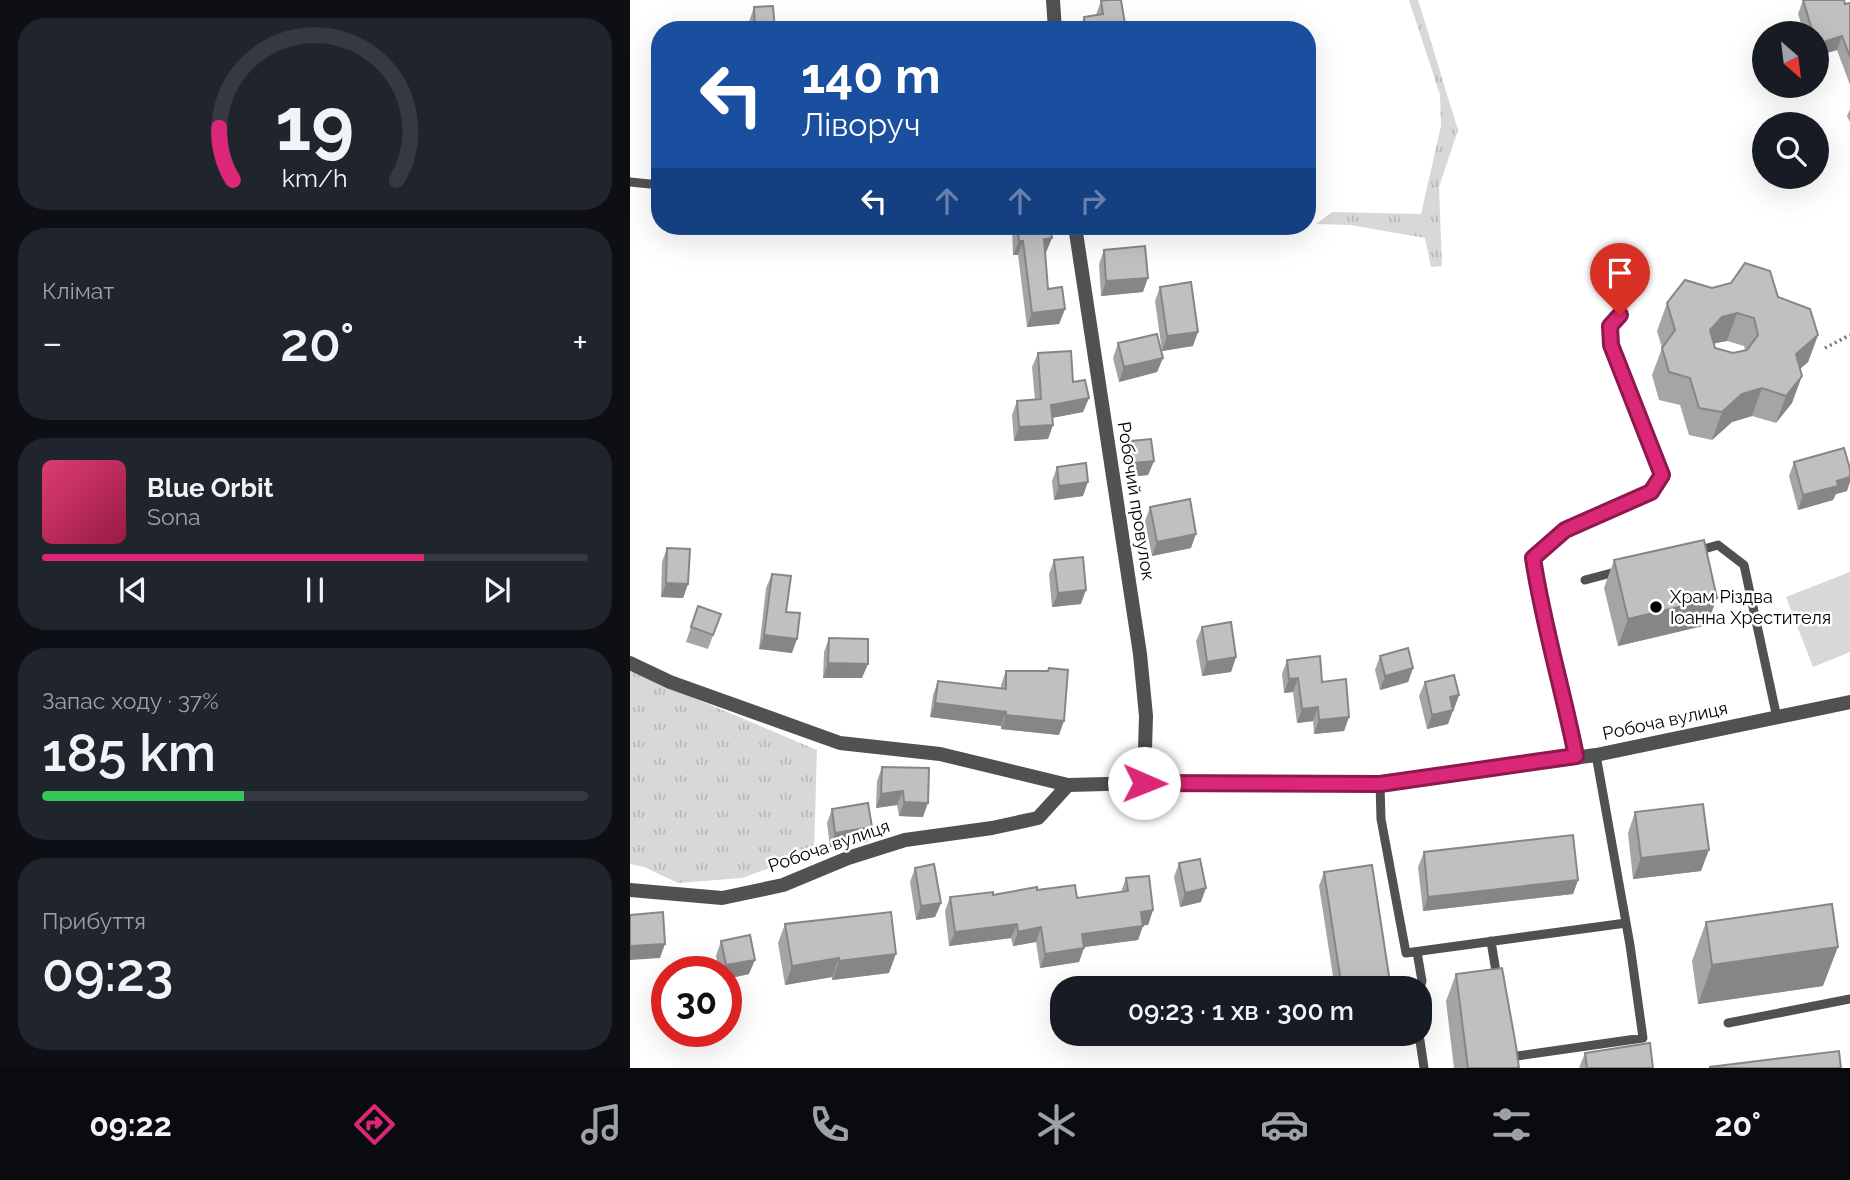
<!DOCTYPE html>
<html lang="uk">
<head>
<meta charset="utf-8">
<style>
	body { margin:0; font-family:Raleway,sans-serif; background:#20242c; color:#f1f3f6; height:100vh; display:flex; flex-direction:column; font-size:26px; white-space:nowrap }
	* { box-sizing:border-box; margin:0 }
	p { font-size:23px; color:#9ea1a6 }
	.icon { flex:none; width:38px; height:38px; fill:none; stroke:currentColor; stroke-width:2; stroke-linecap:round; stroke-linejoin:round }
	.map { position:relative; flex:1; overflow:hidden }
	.panel { display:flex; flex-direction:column; gap:18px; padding:18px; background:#0d0f14; width:630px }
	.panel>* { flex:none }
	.banner { position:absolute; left:21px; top:21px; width:665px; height:214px; border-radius:28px; box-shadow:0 7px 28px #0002; background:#1a4fa0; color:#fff; overflow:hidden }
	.needle { width:46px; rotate:152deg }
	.tools { position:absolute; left:1122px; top:21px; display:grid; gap:14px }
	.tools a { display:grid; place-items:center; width:77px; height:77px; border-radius:50%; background:#171b24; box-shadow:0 7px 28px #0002; font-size:35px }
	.speed { position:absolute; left:21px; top:956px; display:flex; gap:14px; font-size:35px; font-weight:700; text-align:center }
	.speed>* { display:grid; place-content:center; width:91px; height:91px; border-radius:50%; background:#171b24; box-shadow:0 7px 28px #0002; line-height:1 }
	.speed .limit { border:10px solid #d22; background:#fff; color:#111 }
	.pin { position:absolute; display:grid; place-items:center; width:60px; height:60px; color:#fff; margin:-72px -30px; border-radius:50% 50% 50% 0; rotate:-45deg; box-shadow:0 0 7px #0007 }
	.pin .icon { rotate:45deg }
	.me { position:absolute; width:77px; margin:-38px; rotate:91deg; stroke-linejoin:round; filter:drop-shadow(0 0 5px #0008) }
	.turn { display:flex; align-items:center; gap:24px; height:147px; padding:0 35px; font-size:32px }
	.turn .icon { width:91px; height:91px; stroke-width:2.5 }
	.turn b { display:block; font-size:49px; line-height:60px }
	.lanes { display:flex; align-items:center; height:66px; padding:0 35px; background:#0003; justify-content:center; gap:35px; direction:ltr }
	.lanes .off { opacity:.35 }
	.big { font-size:52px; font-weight:600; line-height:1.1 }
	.panel .tile { flex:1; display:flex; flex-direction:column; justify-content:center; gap:10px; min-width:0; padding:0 24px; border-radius:28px; background:#20242c }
	.panel .dial { align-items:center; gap:0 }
	.dial svg { height:182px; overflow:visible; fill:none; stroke:#363941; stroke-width:7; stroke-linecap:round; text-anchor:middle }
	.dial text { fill:#f1f3f6; stroke:none }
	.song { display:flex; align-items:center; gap:21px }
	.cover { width:84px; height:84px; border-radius:10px; background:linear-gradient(135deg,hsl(340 70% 55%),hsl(340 70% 35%)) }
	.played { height:7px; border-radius:4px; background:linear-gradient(90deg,#db2777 70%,#363941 70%) }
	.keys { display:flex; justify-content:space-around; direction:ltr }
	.heat { display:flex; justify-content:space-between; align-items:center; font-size:38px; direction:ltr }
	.charge { height:10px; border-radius:5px; background:linear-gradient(90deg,#34c759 37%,#363941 0) }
	.trip { position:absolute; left:420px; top:976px; width:382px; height:70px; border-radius:28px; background:#171b24; box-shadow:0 7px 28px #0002; font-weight:600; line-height:70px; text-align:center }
	.dock { display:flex; height:112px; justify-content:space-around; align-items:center; background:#090b0e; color:#9ea1a6 }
	.dock .icon { width:49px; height:49px }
	.dock .on { color:#db2777 }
	.dock b { font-size:32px; color:#f1f3f6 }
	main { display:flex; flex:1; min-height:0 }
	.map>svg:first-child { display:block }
</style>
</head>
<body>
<main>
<section class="panel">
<div class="tile dial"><svg viewBox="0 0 100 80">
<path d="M14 69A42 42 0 1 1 86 69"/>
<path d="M14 69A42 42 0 0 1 8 46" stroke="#db2777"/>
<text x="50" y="56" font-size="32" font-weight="700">19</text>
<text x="50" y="72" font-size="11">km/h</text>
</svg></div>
<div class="tile"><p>Клімат</p>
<div class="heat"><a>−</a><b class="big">20°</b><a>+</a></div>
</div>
<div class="tile">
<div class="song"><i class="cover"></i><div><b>Blue Orbit</b><p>Sona</p></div></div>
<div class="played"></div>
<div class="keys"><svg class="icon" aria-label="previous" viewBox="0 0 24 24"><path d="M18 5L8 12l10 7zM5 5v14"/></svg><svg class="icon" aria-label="pause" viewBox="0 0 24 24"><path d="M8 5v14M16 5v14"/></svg><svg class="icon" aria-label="next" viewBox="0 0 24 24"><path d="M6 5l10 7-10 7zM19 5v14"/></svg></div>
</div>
<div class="tile"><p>Запас ходу · 37%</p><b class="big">185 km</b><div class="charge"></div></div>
<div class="tile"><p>Прибуття</p><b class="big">09:23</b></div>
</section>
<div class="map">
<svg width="1220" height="1068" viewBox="0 0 1220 1068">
	<defs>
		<pattern id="grass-tufts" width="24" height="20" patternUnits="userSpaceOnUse" patternTransform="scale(1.75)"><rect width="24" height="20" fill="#d8d8d8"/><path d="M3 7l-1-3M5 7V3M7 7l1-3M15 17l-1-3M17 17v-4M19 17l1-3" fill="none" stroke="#b8b8b8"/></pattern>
	</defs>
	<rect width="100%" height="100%" fill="#fff"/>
	<path fill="url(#grass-tufts)" d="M779 0H788L828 130 809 187 812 266 801 267 795 238 720 225 686 224 702 212 791 214 811 126 810 95Z
		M0 671 187 750 184 852 112 878 48 883 14 867 0 864Z"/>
	<path fill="#d8d8d8" d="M1220 572V652L1183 667 1156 597Z"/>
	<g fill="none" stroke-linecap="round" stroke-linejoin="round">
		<path stroke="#737373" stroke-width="3.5" stroke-dasharray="2 3.5" stroke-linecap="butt" d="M1195 348 1220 335"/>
		<path stroke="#515151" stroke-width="9" d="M0 182 30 185
			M1067 551 1088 545 1114 565 1147 718
			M955 580 989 571
			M946 756C933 690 914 625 903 558L935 530 1021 492 1033 475 981 345 980 326 990 315
			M750 784 751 819 776 953 996 923
			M861 941 867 978
			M787 952 792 981 789 993
			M1098 1023 1220 999
			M789 1034 794 1068
			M880 1057 1013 1038 1000 945 966 755"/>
		<path stroke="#515151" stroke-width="14" d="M423 0 425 30
			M445 226 510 654 516 716 514 783
			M0 663 40 682 210 743 310 754 438 785 514 783 750 784 966 755 1220 702
			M0 890 92 898 153 885 218 858 275 840 362 828 408 818 438 785"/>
	</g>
	<path fill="#a5a5a5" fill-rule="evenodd" d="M1173 0 1215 4 1220 3V85L1207 50 1186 56V33H1174L1168 14Z
		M471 1 496 30H449L454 17 466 15Z
		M124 7 145 30H116Z
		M1220 109V122L1217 116Z
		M382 226H420L422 238 416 252 415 253 418 289 435 309 429 324 397 327 388 255H383Z
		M474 250 513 292 471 296 469 264Z
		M530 287 563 346 532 351 525 301Z
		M1082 288 1148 297 1188 335 1178 362 1170 369 1162 403 1146 423 1122 416 1102 422 1082 440 1059 435 1050 405 1029 400 1022 375 1032 348 1027 331 1037 303ZM1097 341 1114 346 1115 350 1103 353 1085 348 1084 343Z
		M488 343 533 358 527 372 489 382 483 358Z
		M408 353 443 382 459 398 453 412 422 418 423 425 418 439 384 441 382 415 387 401 405 400 402 367Z
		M501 441 524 461 518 475 499 477 496 456Z
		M1164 462 1217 491 1206 494 1203 500 1168 510 1159 476Z
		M427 467 453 496 424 500 422 481Z
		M520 507 561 548 522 556 515 521Z
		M37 548 58 584 53 598 31 597 32 562Z
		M424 560 451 604 422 607 419 574Z
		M984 560 1077 625 988 646 974 588Z
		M142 574 156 612 162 653 129 649 136 588Z
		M68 606 91 614 78 649 56 642Z
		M572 627 606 657 601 672 572 676 566 641Z
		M199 638 232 678H193L194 652Z
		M750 656 783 668 778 682 750 690 745 670Z
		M657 660 692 682 719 717 714 731 684 734 683 721 667 723 663 692 654 693 652 674Z
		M376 671 429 735 371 729V726L300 717 303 695 308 681 371 689V685Z
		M795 682 829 695 818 724 797 729 789 696Z
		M252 767 293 817 269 816 267 805 246 808 247 781Z
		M202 809 237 842 200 847 197 823Z
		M1005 812 1071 871 1003 879 998 833Z
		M794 852 948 880 943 894 793 911 788 867Z
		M549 863 571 902 550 907 544 877Z
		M285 868 311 903 305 917 286 920 280 882Z
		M694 872 761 989H705L689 886Z
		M496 878 523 910 518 925H513L508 940 454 947 449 962 410 968 406 942 383 946 381 938 319 946 315 911 320 897 363 895 407 890 447 898 491 892Z
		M1076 922 1193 986 1068 1004 1062 961Z
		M155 924 259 973 202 980V977L155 985 148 943Z
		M91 941 119 974 96 979V971H89L86 956Z
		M826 974 889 1068H824L816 1001Z
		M955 1053 1023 1068H949Z"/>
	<path fill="#868686" d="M1212 36 1207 50 1186 56 1187 44Z
		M466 226H492L465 230Z
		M422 238 416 252 409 253 414 239Z
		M389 241H393L388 255H383Z
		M518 278 513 292 471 296 476 281Z
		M435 309 429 324 397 327 402 313Z
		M1107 313 1097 341 1082 344 1080 330 1092 317Z
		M568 332 563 346 532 351 537 336Z
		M1188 335 1178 362 1156 381 1166 354Z
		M533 358 527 372 489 382 494 367Z
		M1172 376 1162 403 1146 423 1156 396Z
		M1132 388 1122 416 1102 422 1082 440 1092 412 1112 394Z
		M459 398 453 412 416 419 421 405Z
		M423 425 418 439 384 441 389 427Z
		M524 461 518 475 499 477 504 463Z
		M1220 477V482L1217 491 1206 494 1203 500 1168 510 1173 495 1207 481Z
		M458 482 453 496 424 500 429 486Z
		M566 534 561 548 522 556 527 542Z
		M36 583 58 584 53 598 31 597Z
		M456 590 451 604 422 607 428 593Z
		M1087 598 1077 625 988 646 998 619Z
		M134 635 167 639 162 653 129 649Z
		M606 657 601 672 572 676 577 662Z
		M198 663 238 664 232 678H193Z
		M783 668 778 682 750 690 755 676Z
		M668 678 663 692 654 693 659 679Z
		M829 695 824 709 815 712 820 697Z
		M305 703 376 712 371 726 300 717Z
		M688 707 683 721 667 723 672 709Z
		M823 710 818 724 797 729 802 715Z
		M376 715 434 721 429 735 371 729Z
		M719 717 714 731 684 734 689 720Z
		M273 791 267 805 246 808 251 794Z
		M274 802 298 803 293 817 269 816Z
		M242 827 237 842 200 847 205 833Z
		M1079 850 1071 871 1003 879 1011 858Z
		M948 880 943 894 793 911 798 897Z
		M576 888 571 902 550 907 555 893Z
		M311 903 305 917 286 920 291 906Z
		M523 910 518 925 506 926 511 912Z
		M387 924 381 938 319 946 325 932Z
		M513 926 508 940 447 948 452 934Z
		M411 927 406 942 383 946 388 932Z
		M35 944 30 958 0 960V946Z
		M1208 947 1193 986 1068 1004 1082 965Z
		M454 948 449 962 410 968 415 954Z
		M266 954 259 973 202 980 209 961Z
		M209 958 202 977 155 985 162 966Z
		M125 960 119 974 96 979V971H94L96 965Z"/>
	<path fill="#c0c0c0" stroke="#868686" stroke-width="2" fill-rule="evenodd" d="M477 0H491L496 30H456L454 17 473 14 471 1Z
		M1173 0H1214L1215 4 1220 3V57L1212 36 1187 44 1186 33H1183Z
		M143 6 145 30H125L124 7Z
		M539 26V30H518V27Z
		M387 226H420L422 238 414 239 418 289 432 287 435 309 402 313 393 241H389Z
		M515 246 518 278 476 281 474 250Z
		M1115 263 1140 271 1148 297 1180 309 1188 335 1166 354 1172 376 1156 396 1132 388 1112 394 1092 412 1069 408 1060 378 1039 372 1032 348 1045 330 1037 303 1055 280 1082 288 1101 283ZM1107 313 1124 318 1128 335 1117 350 1103 353 1085 348 1080 330 1092 317Z
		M561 282 568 332 537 336 530 287Z
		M527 334 533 358 494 367 488 343Z
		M441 351 443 382 455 380 459 398 421 405 423 425 389 427 387 401 411 399 408 353Z
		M521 439 524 461 504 463 501 441Z
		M1214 448 1220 469V477L1207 481 1208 486 1173 495 1164 462Z
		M456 463 458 482 429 486 427 467Z
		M560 499 566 534 527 542 520 507Z
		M1074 540 1087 598 998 619 984 560Z
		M37 548 60 549 58 584 36 583Z
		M453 557 456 590 428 593 424 560Z
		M142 574 161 576 156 612 170 613 167 639 134 635Z
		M68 606 91 614 83 635 61 627Z
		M601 622 606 657 577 662 572 627Z
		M199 638 238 639V664L198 663Z
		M778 648 783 668 755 676 750 656Z
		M690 656 692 682 716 679 719 717 689 720 688 707 672 709 668 678 659 679 657 660Z
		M419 668 438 670 434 721 376 715V712L305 703 308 681 376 689V671H418Z
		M824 675 829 695 820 697 823 710 802 715 795 682Z
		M252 767 299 768 298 803 274 802 273 791 251 794Z
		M238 803 242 827 205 833 202 809Z
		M1073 804 1079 850 1011 858 1005 812Z
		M943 835 948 880 798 897 794 852Z
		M570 859 576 888 555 893 549 863Z
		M304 864 311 903 291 906 285 868Z
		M742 865 761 989H712L694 872Z
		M519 876 523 910 511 912 513 926 452 934 454 948 415 954 411 927 388 932 387 924 325 932 320 897 363 892V895L407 887V890L445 885 447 898 498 891 496 878Z
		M1202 904 1208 947 1082 965 1076 922Z
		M33 912 35 944 0 946V915Z
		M261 912 266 954 209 961V958L162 966 155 924Z
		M120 935 125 960 96 965 91 941Z
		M872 968 886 1046 889 1068H838L826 974Z
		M1020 1043 1023 1068H957L955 1053Z
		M1209 1051 1211 1068H1080V1067Z"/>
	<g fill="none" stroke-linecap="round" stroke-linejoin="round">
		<defs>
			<path id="route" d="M514 783 750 784 946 756C933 690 913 625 903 558L935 530 1021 492 1032 475 981 345 980 326 990 315"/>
		</defs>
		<use href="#route" stroke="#8e194d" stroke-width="18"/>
		<use href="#route" stroke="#db2777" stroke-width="12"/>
	</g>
	<circle fill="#000" stroke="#fff" stroke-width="2.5" cx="1026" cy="607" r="7"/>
	<g text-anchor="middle" stroke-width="5" stroke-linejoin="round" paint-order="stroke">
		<g font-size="18" fill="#000" stroke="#fff">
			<text transform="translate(506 501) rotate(81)" y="6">Робочий провулок</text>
			<text transform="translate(1035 721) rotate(-12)" y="6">Робоча вулиця</text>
			<text transform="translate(199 846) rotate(-19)" y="6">Робоча вулиця</text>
		</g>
		<g font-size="18" fill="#000" stroke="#fff" text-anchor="start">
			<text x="1040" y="603">Храм Різдва<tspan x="1040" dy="21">Іоанна Хрестителя</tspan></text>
		</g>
	</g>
</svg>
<div class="tools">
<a><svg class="needle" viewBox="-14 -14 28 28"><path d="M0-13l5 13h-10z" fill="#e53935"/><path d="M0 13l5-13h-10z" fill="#9ea1a6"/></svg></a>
<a><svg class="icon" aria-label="search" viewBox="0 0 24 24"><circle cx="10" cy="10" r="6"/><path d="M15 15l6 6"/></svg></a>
</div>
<div class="speed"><div class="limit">30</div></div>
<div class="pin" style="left:990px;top:315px;background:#d93025"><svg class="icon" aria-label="arrive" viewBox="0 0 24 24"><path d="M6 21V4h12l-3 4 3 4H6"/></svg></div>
<svg class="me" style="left:514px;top:783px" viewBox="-20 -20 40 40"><circle r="19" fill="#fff"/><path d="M0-13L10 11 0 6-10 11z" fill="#db2777"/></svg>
<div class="trip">09:23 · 1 хв · 300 m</div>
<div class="banner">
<div class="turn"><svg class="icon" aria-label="left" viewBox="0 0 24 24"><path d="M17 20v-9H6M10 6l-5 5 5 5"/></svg><div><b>140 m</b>Ліворуч</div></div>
<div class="lanes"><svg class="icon" aria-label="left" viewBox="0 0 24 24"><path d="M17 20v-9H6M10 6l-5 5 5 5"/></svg><svg class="icon off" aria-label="ahead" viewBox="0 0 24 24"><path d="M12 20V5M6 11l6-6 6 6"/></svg><svg class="icon off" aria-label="ahead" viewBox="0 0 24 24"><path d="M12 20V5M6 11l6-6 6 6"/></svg><svg class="icon off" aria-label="right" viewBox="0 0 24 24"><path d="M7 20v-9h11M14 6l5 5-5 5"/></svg></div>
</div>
</div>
</main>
<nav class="dock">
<b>09:22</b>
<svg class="icon on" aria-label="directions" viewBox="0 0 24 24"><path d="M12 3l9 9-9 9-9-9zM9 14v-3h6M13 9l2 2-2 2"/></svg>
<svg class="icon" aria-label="music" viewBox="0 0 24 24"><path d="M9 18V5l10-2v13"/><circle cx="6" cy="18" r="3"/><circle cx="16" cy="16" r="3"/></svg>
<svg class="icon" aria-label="phone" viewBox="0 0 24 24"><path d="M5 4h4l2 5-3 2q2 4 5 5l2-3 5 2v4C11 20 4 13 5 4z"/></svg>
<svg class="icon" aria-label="climate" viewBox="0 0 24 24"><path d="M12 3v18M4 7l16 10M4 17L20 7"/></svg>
<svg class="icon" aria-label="car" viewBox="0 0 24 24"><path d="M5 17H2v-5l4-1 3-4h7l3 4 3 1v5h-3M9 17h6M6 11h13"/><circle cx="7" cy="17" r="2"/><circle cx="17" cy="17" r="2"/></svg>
<svg class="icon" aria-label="filters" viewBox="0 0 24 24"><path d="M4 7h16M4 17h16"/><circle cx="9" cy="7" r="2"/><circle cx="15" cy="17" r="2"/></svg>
<b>20°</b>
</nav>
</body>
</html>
